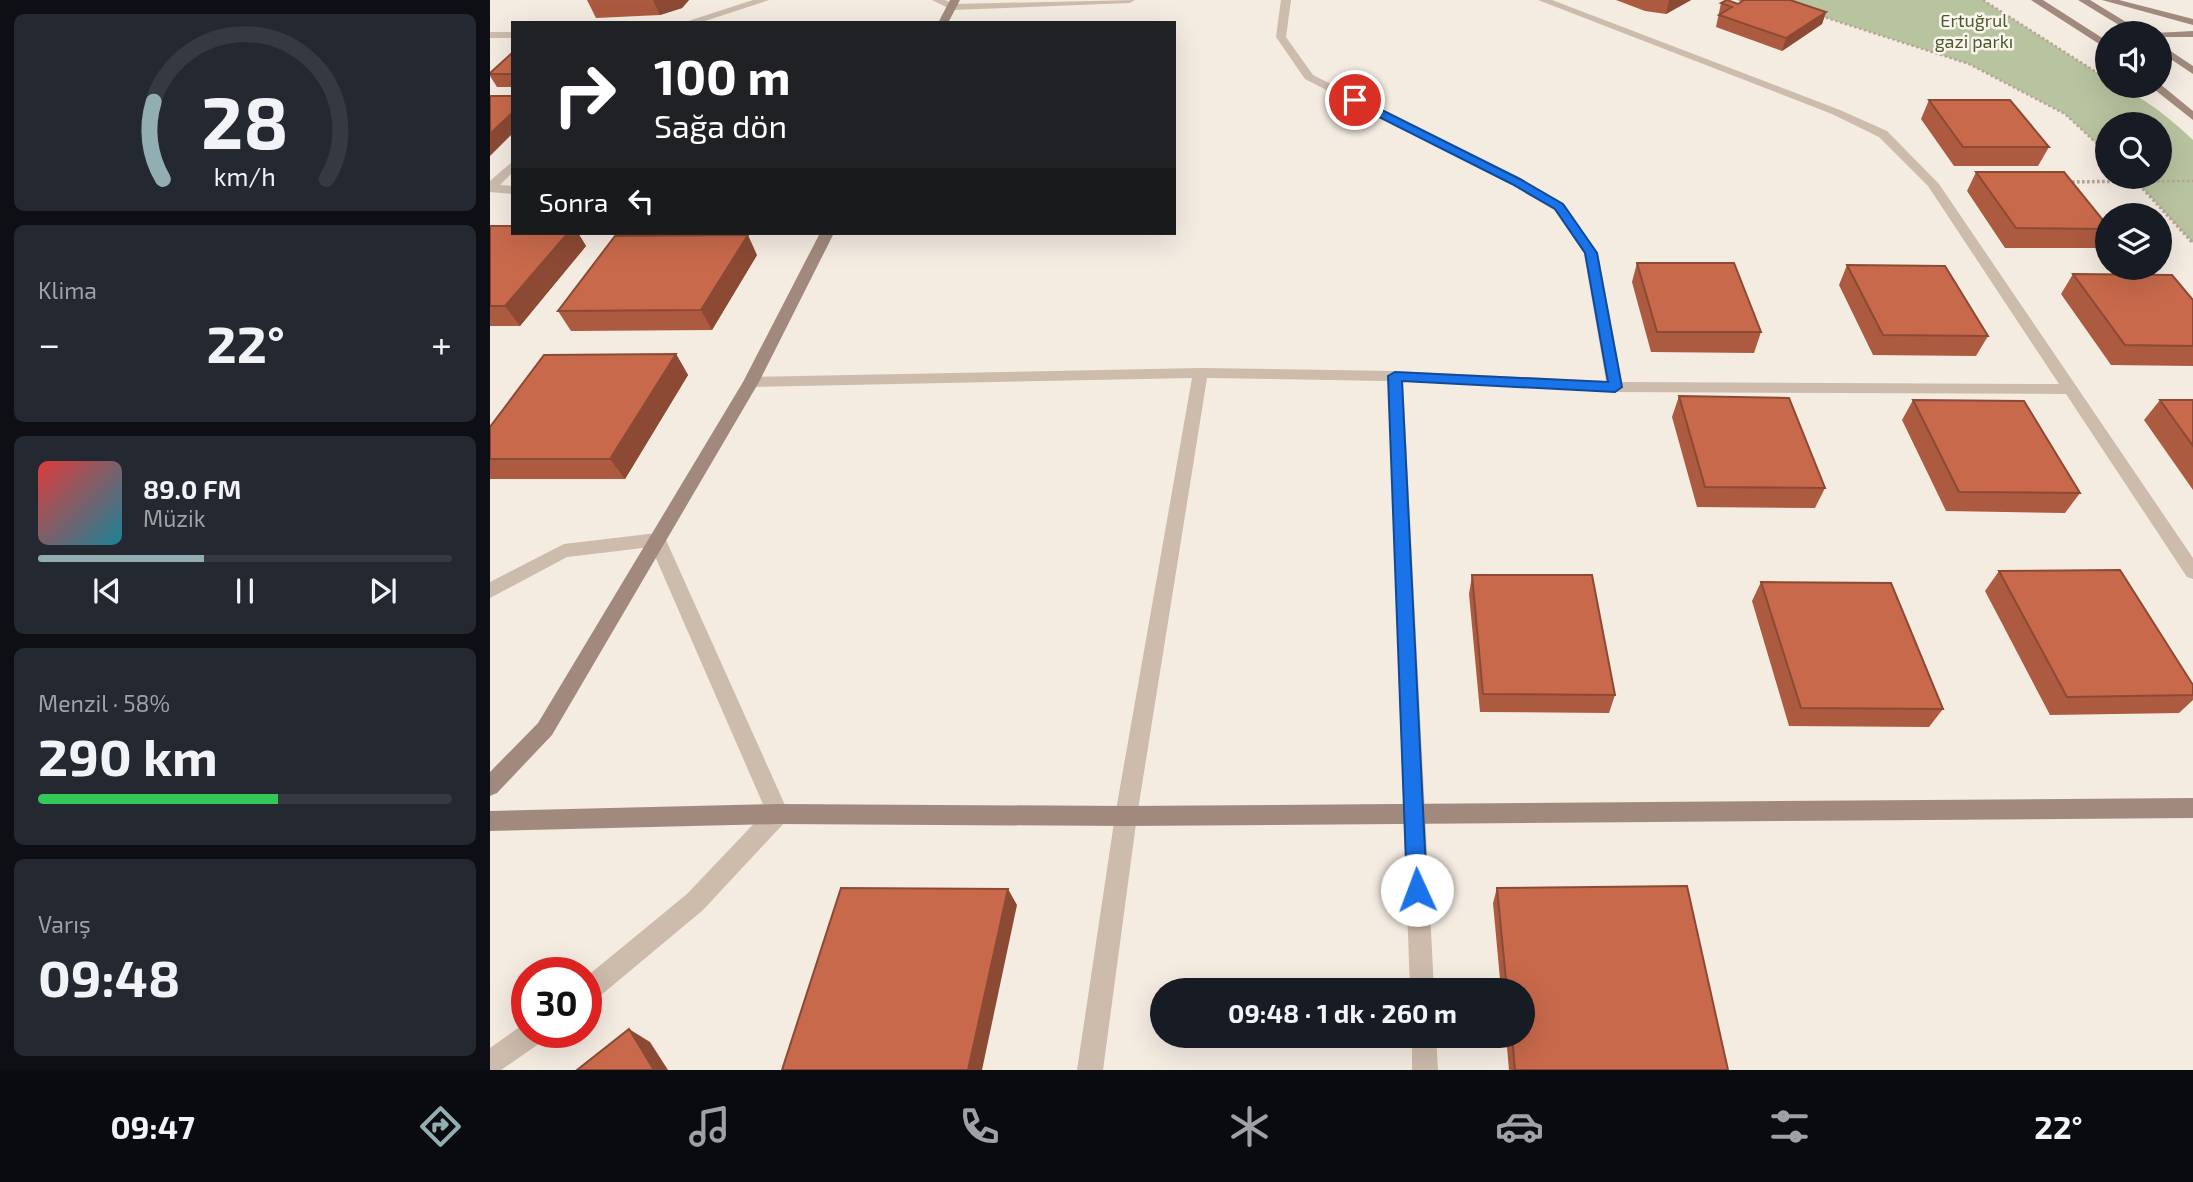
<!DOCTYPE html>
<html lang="tr">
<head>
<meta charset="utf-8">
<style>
	body { margin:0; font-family:"Exo 2",sans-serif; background:#242831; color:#f1f3f6; height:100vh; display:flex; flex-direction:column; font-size:26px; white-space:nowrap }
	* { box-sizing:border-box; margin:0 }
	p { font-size:23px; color:#9ea1a6 }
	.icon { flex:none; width:38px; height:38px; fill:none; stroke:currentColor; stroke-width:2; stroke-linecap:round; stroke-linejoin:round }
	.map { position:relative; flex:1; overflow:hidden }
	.details { display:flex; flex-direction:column; gap:14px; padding:14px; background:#0d0f14; width:490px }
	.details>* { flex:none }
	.banner { position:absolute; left:21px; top:21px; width:665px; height:214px; border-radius:0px; box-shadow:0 7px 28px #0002; background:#202124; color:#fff; overflow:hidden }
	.fabs { position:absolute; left:1605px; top:21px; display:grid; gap:14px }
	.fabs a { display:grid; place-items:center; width:77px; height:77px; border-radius:50%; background:#171b24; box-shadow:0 7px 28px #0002; font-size:35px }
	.speed { position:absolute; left:21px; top:957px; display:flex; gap:14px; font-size:35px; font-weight:700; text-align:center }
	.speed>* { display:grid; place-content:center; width:91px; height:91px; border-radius:50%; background:#171b24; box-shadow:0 7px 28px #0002; line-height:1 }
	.speed .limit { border:10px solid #d22; background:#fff; color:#111 }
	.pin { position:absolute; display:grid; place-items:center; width:60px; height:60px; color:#fff; margin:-30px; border:4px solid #fff; border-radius:50%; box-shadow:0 2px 7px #0007 }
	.me { position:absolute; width:77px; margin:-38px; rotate:358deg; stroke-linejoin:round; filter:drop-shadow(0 0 5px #0008) }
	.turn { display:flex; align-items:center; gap:24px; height:147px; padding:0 28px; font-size:32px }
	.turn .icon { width:91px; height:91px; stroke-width:2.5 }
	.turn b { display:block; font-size:49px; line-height:60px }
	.then { display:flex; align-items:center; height:66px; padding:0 28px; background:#0003; gap:14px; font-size:26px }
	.big { font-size:52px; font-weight:700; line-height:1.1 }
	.details .tile { flex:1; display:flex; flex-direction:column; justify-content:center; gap:10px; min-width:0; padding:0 24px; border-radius:10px; background:#242831 }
	.details .dial { align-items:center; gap:0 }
	.dial svg { height:182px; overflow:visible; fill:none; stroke:#363941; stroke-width:7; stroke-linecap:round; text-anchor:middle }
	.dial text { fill:#f1f3f6; stroke:none }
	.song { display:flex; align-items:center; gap:21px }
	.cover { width:84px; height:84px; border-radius:10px; background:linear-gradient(135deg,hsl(0 70% 55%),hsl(190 70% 35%)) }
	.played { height:7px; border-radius:4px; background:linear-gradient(90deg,#92aeb2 40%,#363941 40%) }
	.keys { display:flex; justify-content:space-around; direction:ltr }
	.heat { display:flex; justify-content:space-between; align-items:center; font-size:38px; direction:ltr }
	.charge { height:10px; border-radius:5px; background:linear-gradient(90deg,#34c759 58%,#363941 0) }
	.trip { position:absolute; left:660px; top:978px; width:385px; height:70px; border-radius:35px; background:#171b24; box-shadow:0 7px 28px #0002; font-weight:700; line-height:70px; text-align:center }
	.dock { display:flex; height:112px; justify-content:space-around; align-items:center; background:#090b0e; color:#9ea1a6 }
	.dock .icon { width:49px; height:49px }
	.dock .on { color:#92aeb2 }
	.dock b { font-size:32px; color:#f1f3f6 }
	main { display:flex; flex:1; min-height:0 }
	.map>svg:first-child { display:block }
</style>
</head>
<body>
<main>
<section class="details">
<div class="tile dial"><svg viewBox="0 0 100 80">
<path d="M14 69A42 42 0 1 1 86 69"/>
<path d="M14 69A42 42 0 0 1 10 35" stroke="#92aeb2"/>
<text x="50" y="56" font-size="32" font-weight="700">28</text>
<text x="50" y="72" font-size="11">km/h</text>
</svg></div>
<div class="tile"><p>Klima</p>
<div class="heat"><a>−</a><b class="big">22°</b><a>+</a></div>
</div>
<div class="tile">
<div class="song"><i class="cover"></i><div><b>89.0 FM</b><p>Müzik</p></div></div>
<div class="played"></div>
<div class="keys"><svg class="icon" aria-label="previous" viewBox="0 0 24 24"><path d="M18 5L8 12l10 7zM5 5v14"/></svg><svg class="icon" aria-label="pause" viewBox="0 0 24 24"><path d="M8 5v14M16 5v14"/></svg><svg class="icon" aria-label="next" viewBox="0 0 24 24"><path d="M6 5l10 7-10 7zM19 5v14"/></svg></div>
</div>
<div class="tile"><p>Menzil · 58%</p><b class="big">290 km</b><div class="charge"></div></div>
<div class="tile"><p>Varış</p><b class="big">09:48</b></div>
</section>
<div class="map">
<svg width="1703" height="1070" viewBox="0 0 1703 1070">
	<rect width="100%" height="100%" fill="#f4ebe1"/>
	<path fill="#b8c4a0" d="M1282 0H1493L1617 79V86C1643 86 1684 122 1703 140V243L1642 177H1670V124H1617V153L1575 114 1479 64Z"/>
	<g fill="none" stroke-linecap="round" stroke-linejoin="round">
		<path stroke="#b9a596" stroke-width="2.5" stroke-dasharray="2.5 2.5" stroke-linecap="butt" d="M1493 0 1617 79
			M1331 16 1479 64 1575 114 1617 153
			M1628 86 1639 93
			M1642 177 1648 183
			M1577 182 1703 181"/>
		<path stroke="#b9a596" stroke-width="3.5" stroke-dasharray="2.5 2.5" stroke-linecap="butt" d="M1646 181 1703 243
			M1577 182 1648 181"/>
		<path fill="#cdbbac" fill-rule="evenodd" d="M263 0H279L209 23H192Z
			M442 0H455L464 4 645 0 640 3 462 10Z
			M791 0H801L796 37 823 75 1030 179 1074 204 1108 253 1132 382 1569 384 1438 186 1389 137 1342 114 1048 0H1062L1350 110 1397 131 1449 184 1703 558V579L1697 577 1576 394 1125 392 913 381 944 990H920L898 381 717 378 647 816 613 1070H587L625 816 702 378 261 387 253 382 261 377 710 368 905 371 1116 381 1094 253 1064 210 1022 185 815 79 786 37Z
			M0 32H23V38H0Z
			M23 161V172L10 185 23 186V194L0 192V181Z
			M167 533 173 535 176 540 299 814 296 821 213 910 104 1001 96 1005V977L197 894 276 811 161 547 77 557 0 598V582L74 544Z
			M35 1023 37 1032H56L53 1041 11 1070H0V1048Z
			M922 1036H946L948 1070H922Z"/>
		<path fill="#a18a7d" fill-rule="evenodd" d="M460 0H470L458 23H448Z
			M1541 0H1553L1617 41V49Z
			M1588 0H1600L1654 33H1642Z
			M1612 0H1629L1703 19V25Z
			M1703 31V37H1670V33H1665Z
			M1670 44 1703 66V74L1670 52Z
			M1670 84 1703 111V120L1660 86Z
			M330 233H344L269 382 62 735 7 793 0 796V772L48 723 253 382Z
			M1703 798V818L636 826 288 824 0 831V811L288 804 636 806Z"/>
	</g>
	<path fill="#ac5a40" d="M97 0H199L192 8 170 15 106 18Z
		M1126 0H1201L1176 14 1155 11Z
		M1247 0H1300L1336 12 1332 24 1292 51 1226 27 1231 3 1248 4 1251 1Z
		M23 52V87H7L0 76V73Z
		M1439 100 1559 147 1548 166H1464L1431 119Z
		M1486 172 1617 225V233L1608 248H1515L1477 191Z
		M0 226 23 233H88L96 246 30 326H0Z
		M267 255 222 330 81 331 68 311Z
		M1147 263 1271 332 1264 353 1161 352 1142 282Z
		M1357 265 1498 336 1486 356 1383 355 1349 285Z
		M1583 274 1703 300V366L1621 365 1571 294Z
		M186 354 198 375 135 479H0V427Z
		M1189 396 1335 488 1325 508 1207 507 1182 417Z
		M1423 400 1590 493 1575 513 1456 511 1412 420Z
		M1670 400H1703V490L1654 420Z
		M1509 571 1703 685V700L1689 713 1560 715 1495 591Z
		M982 575 1125 695 1119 713 990 712 979 594Z
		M1271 582 1453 709 1439 727 1299 726 1262 601Z
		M1007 888 1238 1070H1019L1016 1036H1032V990H1011L1003 903Z"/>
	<path fill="#8c4a34" d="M163 0H199L192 8 170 15Z
		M1179 0H1201L1176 14Z
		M1336 12 1332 24 1292 51 1296 38Z
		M23 112V133L0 156V134Z
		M78 233H88L96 246 30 326 15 306Z
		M258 235 267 255 222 330 211 310Z
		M186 354 198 375 135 479 120 459Z
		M518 889 527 905 492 1070H478Z
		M139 1029 160 1042 178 1070H164Z"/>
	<path fill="#c8694b" stroke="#8c4a34" stroke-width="2" d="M1237 0 1248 4 1254 0H1300L1336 12 1296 38 1229 15 1242 7 1231 3Z
		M160 22H252L251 23H159Z
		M23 52V74H0V73Z
		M0 96H23V112L0 134Z
		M1439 100H1520L1559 147H1473Z
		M1486 172H1574L1617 225V229L1526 228Z
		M0 226H23V233H78L15 306H0Z
		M258 235 211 310 68 311 125 236Z
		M1147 263H1244L1271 332H1167Z
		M1357 265 1455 266 1498 336 1393 335Z
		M1583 274 1682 275 1703 300V346L1635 345Z
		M186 354 120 459H0V427L54 355Z
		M1189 396 1299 398 1335 488 1215 487Z
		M1423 400 1534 401 1590 493 1469 492Z
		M1670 400H1703V446Z
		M1630 570 1703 685V695L1577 697 1509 571Z
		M982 575H1102L1125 695 993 694Z
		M1271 582 1401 583 1453 709 1311 708Z
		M1197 886 1238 1070H1025L1022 1036H1032V990H1017L1007 888Z
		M351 888 518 889 478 1070H292Z
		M139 1029 164 1070H87Z"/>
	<path fill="#1a73e8" stroke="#114b97" stroke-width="2" d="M861 98H868L1030 179 1073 204 1107 253 1132 387 1125 392 912 381 937 890 934 897 927 899 920 897 917 890 898 376 905 372 1118 382 1095 253 1065 209 1022 184 861 103Z"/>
	<g text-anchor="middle" stroke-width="5" stroke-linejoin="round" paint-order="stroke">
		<g font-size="18" fill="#4a5a2e" stroke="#fbf5ee">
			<text x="1484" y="27">Ertuğrul<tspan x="1484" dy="21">gazi parkı</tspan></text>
		</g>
	</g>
</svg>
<div class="fabs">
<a><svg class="icon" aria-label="sound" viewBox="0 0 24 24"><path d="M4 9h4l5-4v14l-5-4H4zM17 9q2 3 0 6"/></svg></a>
<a><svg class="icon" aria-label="search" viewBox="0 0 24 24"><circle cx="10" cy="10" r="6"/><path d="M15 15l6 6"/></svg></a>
<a><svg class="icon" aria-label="layers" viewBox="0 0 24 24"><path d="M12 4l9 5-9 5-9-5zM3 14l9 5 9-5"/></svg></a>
</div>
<div class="speed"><div class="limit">30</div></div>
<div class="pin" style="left:865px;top:100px;background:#d93025"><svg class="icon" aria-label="arrive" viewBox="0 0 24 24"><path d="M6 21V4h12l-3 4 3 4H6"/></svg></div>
<svg class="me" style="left:927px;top:890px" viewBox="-20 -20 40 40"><circle r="19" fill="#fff"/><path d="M0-13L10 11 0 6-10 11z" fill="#1a73e8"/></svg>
<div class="trip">09:48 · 1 dk · 260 m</div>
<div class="banner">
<div class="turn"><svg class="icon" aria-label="right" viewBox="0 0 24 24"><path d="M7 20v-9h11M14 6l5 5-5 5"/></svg><div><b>100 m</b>Sağa dön</div></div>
<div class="then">Sonra<svg class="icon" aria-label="left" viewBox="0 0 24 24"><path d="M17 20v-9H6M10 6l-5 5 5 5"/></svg></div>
</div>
</div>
</main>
<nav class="dock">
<b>09:47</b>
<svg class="icon on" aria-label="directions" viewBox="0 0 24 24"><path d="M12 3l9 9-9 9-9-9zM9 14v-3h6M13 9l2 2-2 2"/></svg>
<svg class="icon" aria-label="music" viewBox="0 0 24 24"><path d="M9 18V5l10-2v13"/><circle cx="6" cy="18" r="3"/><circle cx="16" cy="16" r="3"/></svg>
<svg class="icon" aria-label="phone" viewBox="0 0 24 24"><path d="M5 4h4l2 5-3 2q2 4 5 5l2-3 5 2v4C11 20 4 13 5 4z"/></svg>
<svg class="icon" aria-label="climate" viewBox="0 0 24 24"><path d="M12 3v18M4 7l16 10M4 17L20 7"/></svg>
<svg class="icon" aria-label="car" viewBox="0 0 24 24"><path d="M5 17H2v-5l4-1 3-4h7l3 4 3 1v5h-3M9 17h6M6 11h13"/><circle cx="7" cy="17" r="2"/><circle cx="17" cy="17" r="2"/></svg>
<svg class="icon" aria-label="filters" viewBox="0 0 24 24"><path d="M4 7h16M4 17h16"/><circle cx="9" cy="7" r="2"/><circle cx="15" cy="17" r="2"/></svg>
<b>22°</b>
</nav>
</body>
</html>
